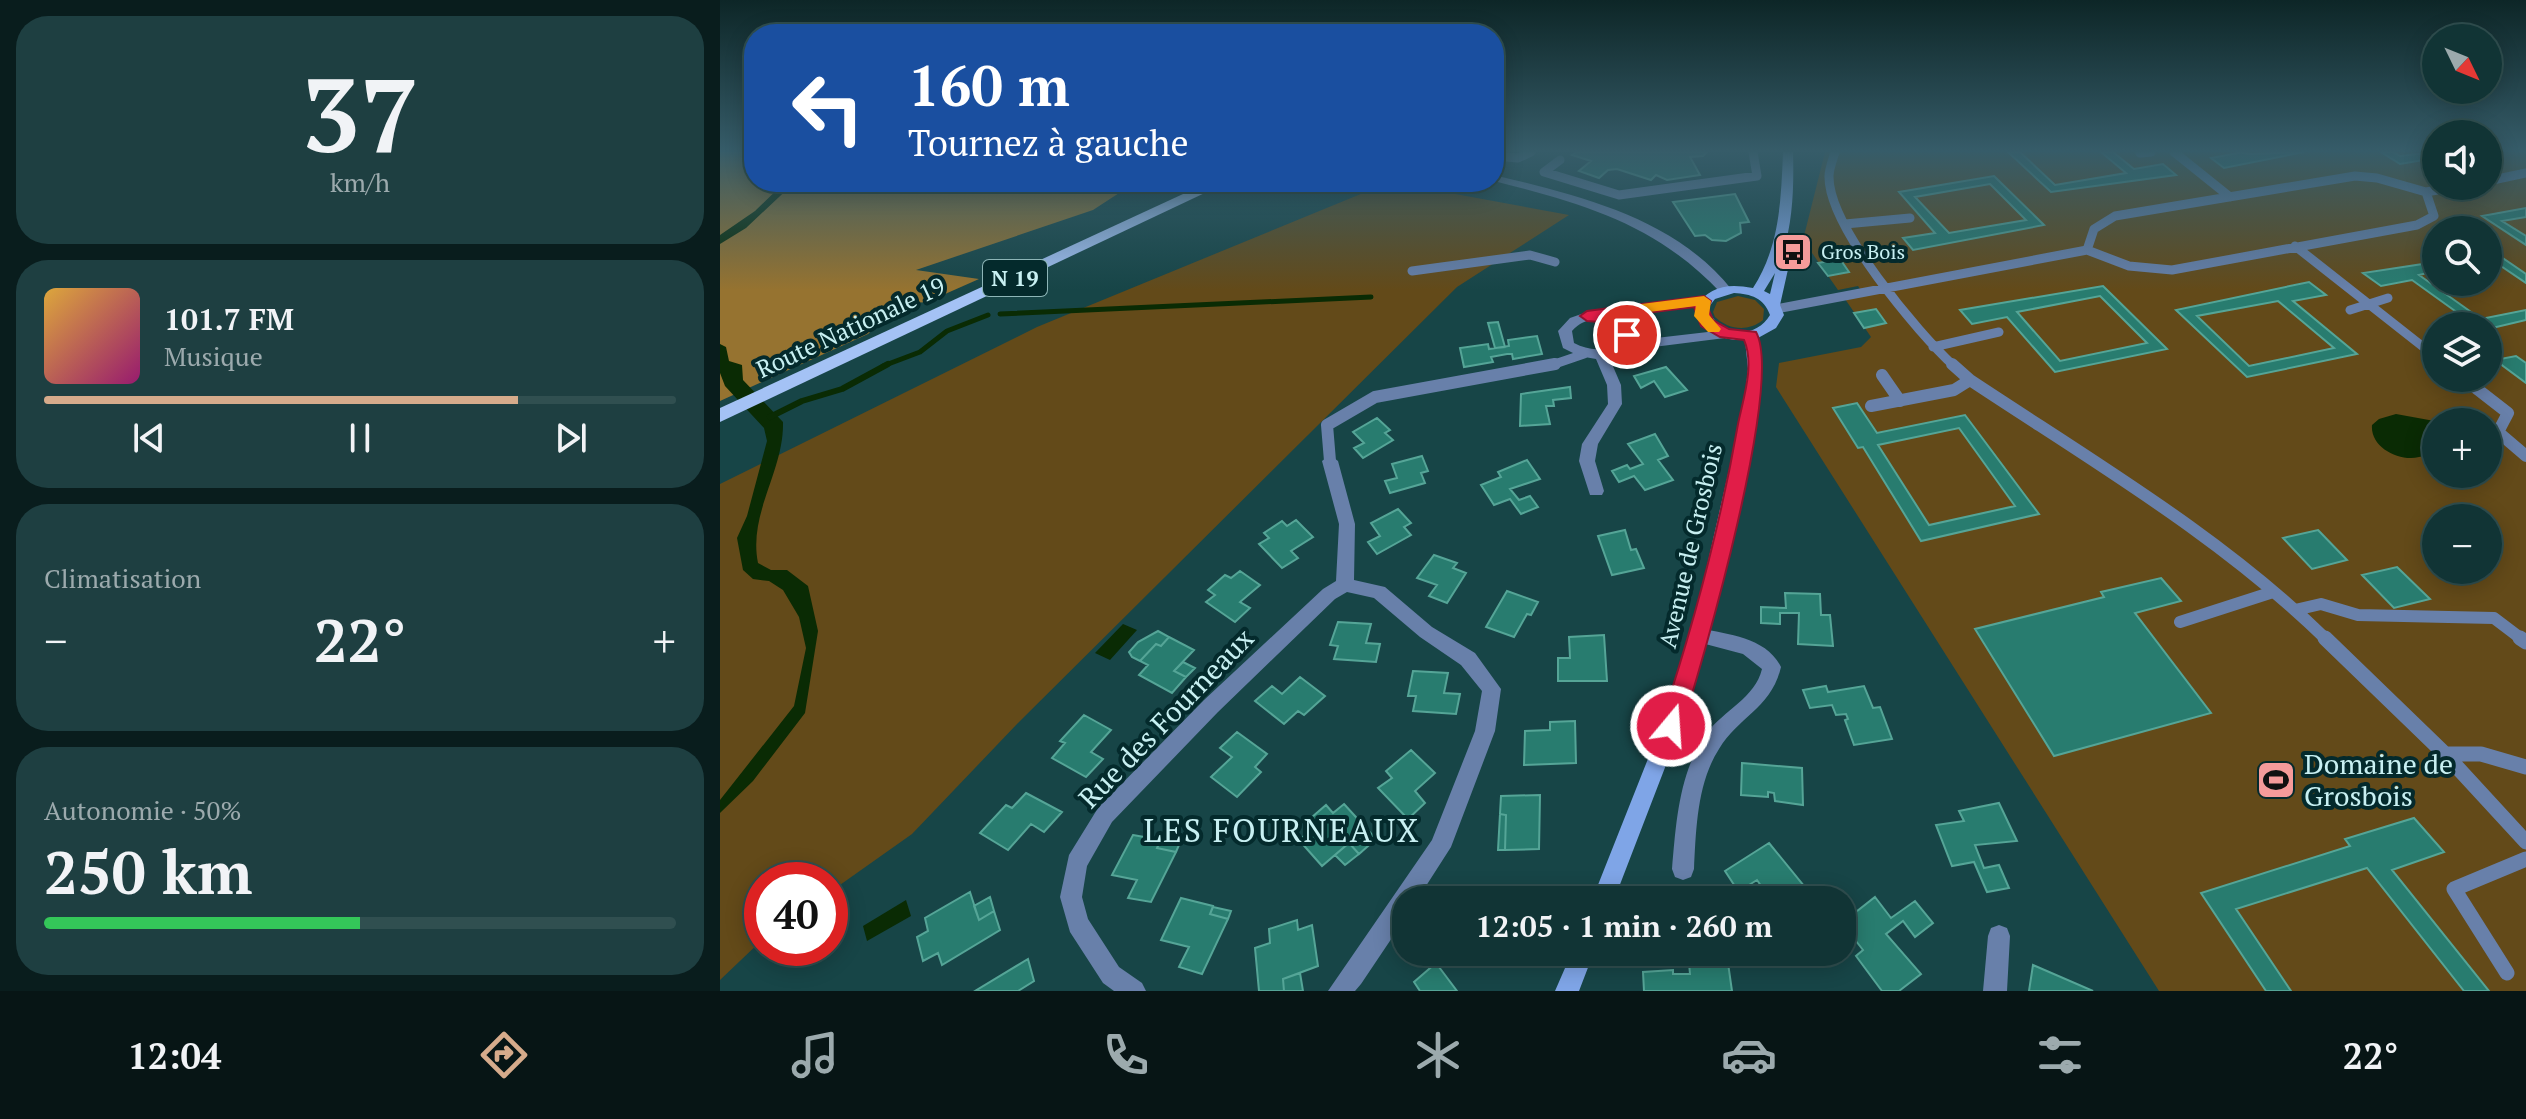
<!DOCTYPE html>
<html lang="fr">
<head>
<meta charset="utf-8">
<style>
	body { margin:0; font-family:"PT Serif",serif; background:#1e3f41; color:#f1f3f6; height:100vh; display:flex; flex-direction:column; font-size:30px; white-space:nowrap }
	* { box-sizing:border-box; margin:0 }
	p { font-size:26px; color:#9caaad }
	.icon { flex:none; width:44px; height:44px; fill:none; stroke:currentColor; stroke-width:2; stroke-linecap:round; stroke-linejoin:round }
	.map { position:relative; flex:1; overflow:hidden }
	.sheet { display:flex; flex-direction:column; gap:16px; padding:16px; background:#091d1d; width:720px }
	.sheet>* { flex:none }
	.top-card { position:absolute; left:24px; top:24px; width:760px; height:168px; border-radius:32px; box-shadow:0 4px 20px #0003,0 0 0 2px #304f50; background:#1a4fa0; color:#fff; overflow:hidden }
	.needle { width:52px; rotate:133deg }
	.tools { position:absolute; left:1702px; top:24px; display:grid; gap:16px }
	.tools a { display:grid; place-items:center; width:80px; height:80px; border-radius:50%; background:#113435; box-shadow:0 4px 20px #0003,0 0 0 2px #304f50; font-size:40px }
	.speed { position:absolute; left:24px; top:862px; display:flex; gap:16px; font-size:40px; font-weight:700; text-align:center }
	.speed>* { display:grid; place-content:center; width:104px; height:104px; border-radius:50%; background:#113435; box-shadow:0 4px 20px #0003,0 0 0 2px #304f50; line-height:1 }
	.speed .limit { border:12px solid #d22; background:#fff; color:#111 }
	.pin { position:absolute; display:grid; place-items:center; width:68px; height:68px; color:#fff; margin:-34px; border:4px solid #fff; border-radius:50%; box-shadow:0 2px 8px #0007 }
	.me { position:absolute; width:88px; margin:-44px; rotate:18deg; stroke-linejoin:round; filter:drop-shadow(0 0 6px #0008) }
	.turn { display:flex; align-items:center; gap:28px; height:168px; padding:0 32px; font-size:36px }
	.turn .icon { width:104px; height:104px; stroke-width:2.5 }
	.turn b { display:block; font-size:56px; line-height:68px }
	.big { font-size:60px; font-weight:700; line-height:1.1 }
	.sheet .tile { flex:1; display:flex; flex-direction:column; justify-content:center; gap:12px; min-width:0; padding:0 28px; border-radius:32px; background:#1e3f41 }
	.sheet .dial { align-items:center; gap:0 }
	.dial b { font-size:104px; line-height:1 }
	.song { display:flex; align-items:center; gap:24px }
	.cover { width:96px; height:96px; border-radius:12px; background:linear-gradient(135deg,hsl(40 70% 55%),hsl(320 70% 35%)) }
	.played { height:8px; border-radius:4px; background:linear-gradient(90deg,#d6ab8b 75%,#304f50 75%) }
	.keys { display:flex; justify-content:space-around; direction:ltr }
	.heat { display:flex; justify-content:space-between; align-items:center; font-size:44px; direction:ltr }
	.charge { height:12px; border-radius:6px; background:linear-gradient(90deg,#34c759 50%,#304f50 0) }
	.trip { position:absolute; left:672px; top:886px; width:464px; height:80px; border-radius:32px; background:#113435; box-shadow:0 4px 20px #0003,0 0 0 2px #304f50; font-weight:700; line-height:80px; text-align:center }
	.dock { display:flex; height:128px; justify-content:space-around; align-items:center; background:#071515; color:#9caaad }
	.dock .icon { width:56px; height:56px }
	.dock .on { color:#d6ab8b }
	.dock b { font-size:36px; color:#f1f3f6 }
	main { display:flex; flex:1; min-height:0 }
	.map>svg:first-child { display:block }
</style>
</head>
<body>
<main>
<section class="sheet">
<div class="tile dial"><b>37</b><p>km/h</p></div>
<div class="tile">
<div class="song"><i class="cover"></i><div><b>101.7 FM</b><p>Musique</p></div></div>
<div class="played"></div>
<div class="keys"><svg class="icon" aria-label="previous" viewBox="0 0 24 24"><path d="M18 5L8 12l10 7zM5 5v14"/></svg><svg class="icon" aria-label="pause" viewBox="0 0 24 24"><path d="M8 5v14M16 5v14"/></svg><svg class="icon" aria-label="next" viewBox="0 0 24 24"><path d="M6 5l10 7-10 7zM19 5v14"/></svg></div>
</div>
<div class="tile"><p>Climatisation</p>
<div class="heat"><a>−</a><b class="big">22°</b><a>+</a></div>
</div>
<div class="tile"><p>Autonomie · 50%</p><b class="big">250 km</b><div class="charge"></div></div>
</section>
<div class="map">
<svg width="1806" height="991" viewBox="0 0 1806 991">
	<rect width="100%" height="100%" fill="#174547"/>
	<path fill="#634a19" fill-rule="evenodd" d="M1105 152H1716V186H1768V152H1806V991H1439L1056 387 1059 363 1141 347 1151 337 1125 299 1144 295 1138 286 1118 290 1083 240ZM1716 230H1768V282H1716ZM1716 326H1768V378H1716ZM1716 422H1768V474H1716ZM1716 518H1768V570H1716Z
		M670 182 849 215 737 287 297 724 192 834 110 892V880H42V940L0 980V484L317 327Z
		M1018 296 1035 300 1044 309 1043 320C1028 332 1009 330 995 317L993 312 997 302Z"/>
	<path fill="#967330" d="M0 152H34V182H416L373 210 196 270 259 279 207 302 180 304 148 334 0 401Z"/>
	<path fill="#0a2b04" d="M65 182H75L26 228 0 244V235L35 211Z
		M0 344 6 347 9 361 22 365 23 380 63 422C64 472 28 513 38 563L51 570H67L88 586 98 631 85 713 33 781 0 813V800L74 706 86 648 79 617 63 590 49 581 33 579 23 570 17 538 27 516 47 441 44 428 5 386 0 373Z
		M1676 414 1720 422H1716V448C1710 450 1706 456 1699 457 1679 462 1650 447 1652 425L1659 419Z
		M403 624 417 630 390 660 375 653Z
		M186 900 191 916 147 941 143 926Z"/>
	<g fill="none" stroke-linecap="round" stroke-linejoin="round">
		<path stroke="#0a2b04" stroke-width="5" d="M280 314 651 297
			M163 366 200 352 227 331 268 315"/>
		<path stroke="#0a2b04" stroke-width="6" d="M50 417 82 401 122 389 168 364"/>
	</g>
	<path fill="#287c6f" stroke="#55a597" stroke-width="2" fill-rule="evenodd" d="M857 152H987L983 156 970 157 980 175 947 180 936 175 931 180 897 169 888 170 879 178 859 171 871 161 852 155Z
		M1288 152H1300L1335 185 1406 173 1381 152H1393L1414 169 1443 164 1456 175 1331 192Z
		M1516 152 1531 154 1584 152 1504 168 1491 158 1518 153Z
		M1661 152H1673L1680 156 1716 152V158L1680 164Z
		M1274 176 1324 225 1193 250 1183 238 1215 233 1179 192ZM1270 184 1306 220 1229 233 1195 197Z
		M1015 194 1029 222 1020 223 1021 233 1006 241 992 240 985 235 975 236 953 202Z
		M1806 208V217L1782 221 1806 236V245L1762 216Z
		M1771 250 1806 274V283L1772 260 1768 261Z
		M1120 259 1129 272 1108 276 1098 263Z
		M1716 262V271L1699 275 1761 319 1806 310V320L1768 329V326H1756L1692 280 1661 286 1643 273Z
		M1589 282 1606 295 1573 301 1637 354 1527 377 1456 310ZM1558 301 1614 348 1529 366 1477 316Z
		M1383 286 1447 349 1335 372 1287 317 1252 324 1240 310ZM1380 296 1427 343 1340 361 1297 312Z
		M1156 309 1166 323 1144 328 1134 313Z
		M778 322 785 347 775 348 768 323Z
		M817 336 822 354 793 359 792 354H787L771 357 773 362 744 367 740 348 768 344 769 349 789 346 788 340Z
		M1796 356 1806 363V383L1775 360Z
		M946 367 967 390 945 397 934 381 921 388 914 376Z
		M850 387 851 398 833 400 834 406H826L830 424 800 426 801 394Z
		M1137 403 1157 433 1245 415 1319 514 1201 541 1143 447 1138 448 1113 408ZM1239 428 1295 506 1209 525 1158 445Z
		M657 418 670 430 665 433 673 440 643 458 634 448 644 443 633 432Z
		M935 434 948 456 938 460 953 480 925 490 914 476 899 482 892 471 907 465 910 469 923 464 908 444Z
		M702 456 708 471 701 473 705 483 670 493 665 481 677 478 672 464Z
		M807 460 820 479 790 489 799 500 810 496 818 507 801 514 790 499 774 505 761 485 781 477 778 472Z
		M678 509 691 523 684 527 691 535 657 554 648 542 660 536 651 523Z
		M576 520 593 537 571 551 578 558 562 568 539 544 549 538 544 533 562 521 567 526Z
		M905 530 911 550 916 549 924 568 892 575 878 536Z
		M1598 530 1627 560 1592 569 1563 538Z
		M714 555 737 563 733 568 746 573 727 603 709 596 717 585 697 578Z
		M1677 567 1710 599 1674 608 1642 575Z
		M520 571 540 585 520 602 530 608 515 622 486 602 495 595 488 590 505 575 511 578Z
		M1441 578 1461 601 1415 613 1491 713 1334 756 1255 629 1384 597 1381 592Z
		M787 591 818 602 811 615 807 614 794 637 766 627Z
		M1065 593 1100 594 1101 615H1110L1113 646 1078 644 1079 613H1060V624L1041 623V607L1066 608Z
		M618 622 651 624 646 643 660 644 656 662 614 659 618 646 610 645Z
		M438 631 449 637 441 646 436 644 420 661 412 657 409 652 418 642Z
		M884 635 887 681H838V658H850L849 637Z
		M449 637 474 650 454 671 466 677 452 693 419 675 428 665 420 661 436 644 441 646Z
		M463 662 475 668 466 677 454 671Z
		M693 671 728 673 724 693 740 694 736 714 693 711 696 696H688Z
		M580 677 605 696 584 715 578 711 564 724 535 701 552 686 562 694Z
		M1106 686 1108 692 1144 686 1153 708 1160 707 1172 739 1134 745 1125 720 1128 719 1126 714 1116 715 1112 705 1090 708 1083 690Z
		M364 715 391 730 371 752 383 759 366 777 332 758 345 743 340 741Z
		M855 721 856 763 804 765 805 731 830 730V722Z
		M517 732 547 754 535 767 541 772 517 797 491 777 512 757 500 748Z
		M691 750 715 773 695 791 705 803 688 819 658 788 672 778 666 771Z
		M1022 763 1082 768 1083 805 1055 801 1054 793 1048 792V797L1021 795Z
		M306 793 342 812 324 832 311 824 288 850 260 833 286 805 292 808Z
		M820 795 819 849 785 850 786 815 780 814 781 796Z
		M1279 803 1297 841 1255 845 1264 868 1279 865 1289 888 1267 892 1254 862 1232 866 1216 825 1244 821 1239 811Z
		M624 804 656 839 639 854 629 843 602 866 579 840 591 830 585 823 606 805 613 813Z
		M780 814 786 815 785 850H778Z
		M1694 818 1724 852 1672 870 1769 991H1744L1647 868 1516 909 1571 991H1546L1481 893 1630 846 1625 839Z
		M413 835 441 840 437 848 456 852 431 902 408 898 417 880 392 875Z
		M440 841 459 845 456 852 437 848Z
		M629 843 639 854 625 865 615 855Z
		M1049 843 1089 892 1078 900H1051L1037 880 1029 885 1033 891 1022 897 1005 871Z
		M250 892 259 920 274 911 280 930 222 965 218 953 203 961 197 937 208 931 205 918Z
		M270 897 274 911 259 920 254 906Z
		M1155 897 1171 918 1195 901 1213 923 1195 937 1183 921 1166 934 1201 974 1179 991H1162L1136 956 1143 950 1122 923Z
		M461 898 493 906 490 914 508 919 482 974 459 967 469 947 441 940Z
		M493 907 511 911 508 919 490 914Z
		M577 920 578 930 592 925 598 966 563 979 564 991H539L535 948 550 943 549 929Z
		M968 952H1002L1008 963 1012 991H924L923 972 953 970V974H970Z
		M308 959 314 981 298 991H255Z
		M716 963 737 991H700L694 982Z
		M1313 965 1373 991H1309Z
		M580 973 583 991H564L563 979Z"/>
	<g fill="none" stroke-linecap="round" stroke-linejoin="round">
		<path stroke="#6880aa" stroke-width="9" d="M1115 152C1113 159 1109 169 1109 176 1108 226 1198 333 1234 366
			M1454 152 1510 197
			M1420 153 1431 152
			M774 156 798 158 811 152
			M840 160 824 172 899 195 1037 176 1033 152
			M1635 176 1657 178 1706 192 1714 216 1697 225 1452 270 1409 266 1367 250 1374 229 1395 216Z
			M1768 181 1806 173
			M1706 192 1740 186
			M1125 224 1190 218
			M1575 246 1716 357
			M692 271 810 255 835 262
			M1056 309 1367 250
			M1630 310 1668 298
			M1213 347 1279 332
			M829 366 864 354"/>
		<path stroke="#6880aa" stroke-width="12" d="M1232 364 1250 380C1372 461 1502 537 1607 640
			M1162 375 1180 401
			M1743 378 1788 413 1778 432 1806 456
			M1151 406 1234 390 1250 380
			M610 461 607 425 655 397 835 364
			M1575 610 1601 604 1638 615 1774 618 1803 640
			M1460 622 1553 592"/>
		<path stroke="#6880aa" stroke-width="15" d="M1605 638 1725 754 1806 842
			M1800 638 1806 642
			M1725 754H1761L1806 767
			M1787 973 1734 889 1806 859"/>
		<path fill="#6880aa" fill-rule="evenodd" d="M774 175C860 196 955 218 1012 290L1006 294 1001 293C936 224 864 204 774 181Z
			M984 297 989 298V304L899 316 908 323 914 335 910 341 1005 330 1012 334 1005 338 902 351 889 357 901 385 902 404 878 444 875 461 884 491 882 495H870L859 461 862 444 888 404 887 385 876 359 859 356 843 348 838 331 850 318 867 312ZM877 319 895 325 900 335C889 353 872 352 854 343L852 331C859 323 866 320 877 319Z
			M610 455 618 461 635 524 634 580 665 587 712 627 755 653 781 689 775 731 731 847 697 900H686V917L641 984 635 991H608L712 840 755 731 762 691 741 665 700 637 654 598 627 592 615 599 498 712 392 822 367 866 362 897 368 919 399 967 422 983 426 991H394L383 983 350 932 340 897 349 855 378 808 484 700 603 589 616 581 619 524 602 461Z
			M980 628C1009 635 1046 637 1061 667 1051 709 1019 716 999 749 977 783 976 830 974 869L971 877 963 880 955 877 952 869C956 823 959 771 987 733 1004 710 1035 698 1042 669L1023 654 974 641 971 636 974 631Z
			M1279 925 1287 928 1290 936 1287 991H1263L1268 936 1271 928Z"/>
		<path fill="#7fa5e7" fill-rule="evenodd" d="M1063 152H1073C1074 186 1073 220 1063 253L1071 256 1060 305 1064 315 1056 328 1038 338 1042 360 1038 404 989 636 961 726 894 900H872L941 726 971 636 1024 404 1028 369 1025 340C1001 341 982 332 974 308 990 286 1007 283 1033 288 1060 246 1061 200 1063 152ZM1055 273 1050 294 1044 291ZM1014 293C1031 294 1044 298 1050 315 1035 341 997 336 988 308L995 299Z
			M852 952H874L859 991H835Z"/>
		<path fill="#a4c2f5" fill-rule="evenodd" d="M489 182H508L0 422V408Z"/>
	</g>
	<linearGradient id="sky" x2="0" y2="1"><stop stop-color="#0d2627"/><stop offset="0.52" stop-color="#365c69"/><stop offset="1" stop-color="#365c69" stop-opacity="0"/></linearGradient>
	<rect width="1806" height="290" fill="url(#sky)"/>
	<path fill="#e11d48" stroke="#92132f" stroke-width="2" d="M984 296 991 301 988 308 993 320 1009 329 1036 332C1064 382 983 662 962 726L959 733 951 736 943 733 940 726C973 627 1000 527 1018 424 1023 399 1035 365 1024 340L1000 337 981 326 974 307 901 316 911 325 915 335 907 340 902 338 891 323 867 321 860 316 867 311Z"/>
	<path fill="#f59e0b" d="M984 296 991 301 989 315 1001 329 999 332H988L974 316 976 306 890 317 883 312 890 308Z"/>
	<defs>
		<symbol id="bus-square" viewBox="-11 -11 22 22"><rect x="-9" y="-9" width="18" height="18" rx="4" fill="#f59b9a" stroke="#042a2c"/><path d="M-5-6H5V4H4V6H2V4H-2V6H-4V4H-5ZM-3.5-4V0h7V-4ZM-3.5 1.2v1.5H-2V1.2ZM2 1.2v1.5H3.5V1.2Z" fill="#111"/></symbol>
		<symbol id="stadium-square" viewBox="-11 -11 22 22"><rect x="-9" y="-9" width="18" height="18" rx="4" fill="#f59b9a" stroke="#042a2c"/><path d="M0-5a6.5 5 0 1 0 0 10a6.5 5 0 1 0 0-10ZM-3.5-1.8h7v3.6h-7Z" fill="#111"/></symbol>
	</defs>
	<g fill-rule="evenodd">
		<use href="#bus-square" x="1051" y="230" width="44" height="44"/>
		<use href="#stadium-square" x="1534" y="758" width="44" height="44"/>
	</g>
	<g text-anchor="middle" stroke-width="8" stroke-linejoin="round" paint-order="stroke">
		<g font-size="20" fill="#c8f0f2" stroke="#042a2c" text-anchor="start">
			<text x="1101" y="259">Gros Bois</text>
		</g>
		<rect fill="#042a2c" stroke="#8db5b7" stroke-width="2" x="263" y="260" width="64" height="36" rx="6"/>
		<g font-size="22" font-weight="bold" fill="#c8f0f2">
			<text x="295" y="286">N 19</text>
		</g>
		<g font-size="24" fill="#c8f0f2" stroke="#042a2c">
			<text transform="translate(131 328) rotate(-25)" y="8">Route Nationale 19</text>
			<text transform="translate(971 546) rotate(-77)" y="8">Avenue de Grosbois</text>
		</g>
		<g font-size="28" fill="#c8f0f2" stroke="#042a2c">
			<text transform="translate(446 718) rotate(-46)" y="10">Rue des Fourneaux</text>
		</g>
		<g font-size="28" fill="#c8f0f2" stroke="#042a2c" text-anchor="start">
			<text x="1584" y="774">Domaine de<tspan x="1584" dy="32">Grosbois</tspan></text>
		</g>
		<g font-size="32" letter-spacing="2" fill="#c8f0f2" stroke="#042a2c">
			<text x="562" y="842">LES FOURNEAUX</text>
		</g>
	</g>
</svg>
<div class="tools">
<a><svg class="needle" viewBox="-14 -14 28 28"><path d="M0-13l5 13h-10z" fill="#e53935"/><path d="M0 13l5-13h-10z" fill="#9caaad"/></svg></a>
<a><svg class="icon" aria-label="sound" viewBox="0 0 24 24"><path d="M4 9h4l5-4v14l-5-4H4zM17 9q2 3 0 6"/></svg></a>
<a><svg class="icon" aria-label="search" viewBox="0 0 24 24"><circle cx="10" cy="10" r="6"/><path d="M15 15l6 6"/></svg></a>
<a><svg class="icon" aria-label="layers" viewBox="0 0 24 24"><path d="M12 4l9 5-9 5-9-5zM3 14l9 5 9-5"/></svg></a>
<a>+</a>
<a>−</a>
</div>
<div class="speed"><div class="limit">40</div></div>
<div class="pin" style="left:907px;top:335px;background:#d93025"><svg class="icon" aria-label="arrive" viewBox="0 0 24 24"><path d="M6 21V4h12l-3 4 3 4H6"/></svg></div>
<svg class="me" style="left:951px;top:726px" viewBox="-20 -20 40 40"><circle r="17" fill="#e11d48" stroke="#fff" stroke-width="3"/><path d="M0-11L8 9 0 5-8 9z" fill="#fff"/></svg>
<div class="trip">12:05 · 1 min · 260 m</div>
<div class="top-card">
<div class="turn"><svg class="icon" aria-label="left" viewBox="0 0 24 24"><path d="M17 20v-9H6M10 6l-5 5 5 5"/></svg><div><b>160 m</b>Tournez à gauche</div></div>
</div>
</div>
</main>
<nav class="dock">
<b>12:04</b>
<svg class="icon on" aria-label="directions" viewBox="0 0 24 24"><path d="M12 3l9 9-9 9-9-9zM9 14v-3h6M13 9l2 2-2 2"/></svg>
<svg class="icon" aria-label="music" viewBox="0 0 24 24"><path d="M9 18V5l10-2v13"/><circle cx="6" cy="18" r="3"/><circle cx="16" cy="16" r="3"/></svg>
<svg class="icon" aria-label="phone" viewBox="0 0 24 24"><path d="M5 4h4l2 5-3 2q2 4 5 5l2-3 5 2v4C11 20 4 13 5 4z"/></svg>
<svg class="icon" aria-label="climate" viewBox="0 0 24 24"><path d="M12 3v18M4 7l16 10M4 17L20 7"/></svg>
<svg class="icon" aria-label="car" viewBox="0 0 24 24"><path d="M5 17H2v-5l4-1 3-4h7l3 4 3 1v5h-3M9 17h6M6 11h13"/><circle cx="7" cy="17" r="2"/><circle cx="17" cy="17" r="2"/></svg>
<svg class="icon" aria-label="filters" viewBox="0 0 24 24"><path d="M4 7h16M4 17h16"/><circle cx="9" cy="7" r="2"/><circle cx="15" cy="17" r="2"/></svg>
<b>22°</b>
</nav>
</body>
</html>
